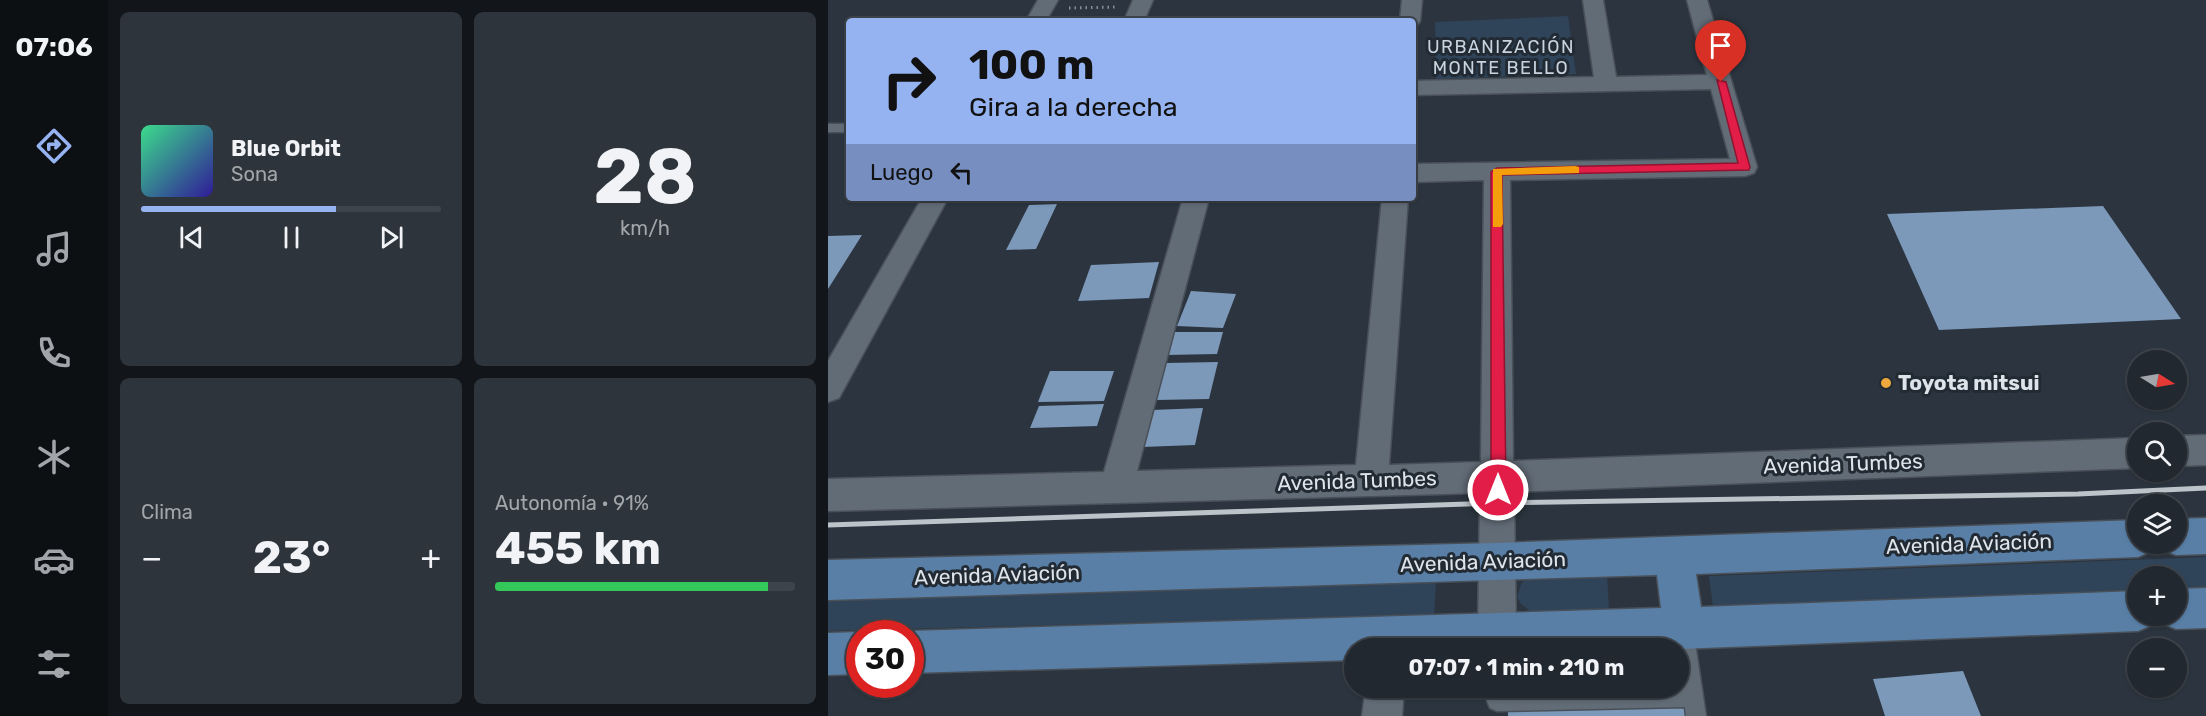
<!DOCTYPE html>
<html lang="es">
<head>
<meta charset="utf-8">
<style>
	body { margin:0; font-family:Rubik,sans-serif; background:#2d343b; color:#f1f3f6; height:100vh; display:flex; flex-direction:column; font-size:22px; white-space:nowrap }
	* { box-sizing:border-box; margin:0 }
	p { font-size:20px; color:#a2a6aa }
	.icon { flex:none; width:33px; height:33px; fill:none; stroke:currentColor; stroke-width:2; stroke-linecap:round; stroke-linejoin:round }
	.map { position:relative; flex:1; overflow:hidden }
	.drawer { display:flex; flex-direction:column; gap:12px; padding:12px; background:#12161a; width:720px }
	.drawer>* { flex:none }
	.banner { position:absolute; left:18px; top:18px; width:570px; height:183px; border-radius:6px; box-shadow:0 2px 4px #0004,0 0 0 2px #3e444b; background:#95b2f1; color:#111; overflow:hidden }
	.needle { width:39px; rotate:101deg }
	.buttons { position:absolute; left:1299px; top:350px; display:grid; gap:12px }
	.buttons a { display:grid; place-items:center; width:60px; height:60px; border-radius:50%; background:#21282f; box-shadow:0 2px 4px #0004,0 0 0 2px #3e444b; font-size:30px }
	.speed { position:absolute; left:18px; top:620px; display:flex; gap:12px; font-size:30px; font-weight:700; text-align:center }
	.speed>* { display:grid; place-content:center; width:78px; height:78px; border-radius:50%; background:#21282f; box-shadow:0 2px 4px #0004,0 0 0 2px #3e444b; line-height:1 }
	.speed .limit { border:9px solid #d22; background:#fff; color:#111 }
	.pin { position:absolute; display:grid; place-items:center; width:51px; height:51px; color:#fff; margin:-62px -26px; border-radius:50% 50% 50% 0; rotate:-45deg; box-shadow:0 0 6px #0007 }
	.pin .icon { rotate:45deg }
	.me { position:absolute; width:66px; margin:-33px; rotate:0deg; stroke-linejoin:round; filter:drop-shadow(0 0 4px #0008) }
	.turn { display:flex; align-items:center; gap:21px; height:126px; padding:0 24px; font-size:27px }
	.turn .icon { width:78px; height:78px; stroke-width:2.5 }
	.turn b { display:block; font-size:42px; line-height:51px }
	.then { display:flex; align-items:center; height:57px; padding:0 24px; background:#0003; gap:12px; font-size:22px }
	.big { font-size:45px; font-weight:700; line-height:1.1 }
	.drawer .card { flex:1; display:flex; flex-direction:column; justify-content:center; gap:9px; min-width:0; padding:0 21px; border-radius:9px; background:#2d343b }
	.drawer .dial { align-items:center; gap:0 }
	.dial b { font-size:78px; line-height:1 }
	.song { display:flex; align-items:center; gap:18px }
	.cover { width:72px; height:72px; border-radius:9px; background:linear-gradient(135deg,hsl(150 70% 55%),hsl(250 70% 35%)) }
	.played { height:6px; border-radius:3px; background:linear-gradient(90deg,#95b2f1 65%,#3e444b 65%) }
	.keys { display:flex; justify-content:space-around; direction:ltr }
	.heat { display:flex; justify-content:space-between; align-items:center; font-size:33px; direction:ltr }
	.charge { height:9px; border-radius:4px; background:linear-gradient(90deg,#34c759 91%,#3e444b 0) }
	.drawer .tiles { flex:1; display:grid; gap:12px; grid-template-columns:repeat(2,1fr) }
	.trip { position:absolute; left:516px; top:638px; width:345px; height:60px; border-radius:30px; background:#21282f; box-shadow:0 2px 4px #0004,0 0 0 2px #3e444b; font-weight:700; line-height:60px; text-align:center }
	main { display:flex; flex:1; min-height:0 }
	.dock { display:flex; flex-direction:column; width:108px; justify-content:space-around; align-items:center; background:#0d1013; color:#a2a6aa }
	.dock .icon { width:42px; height:42px }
	.dock .active { color:#95b2f1 }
	.dock b { font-size:27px; color:#f1f3f6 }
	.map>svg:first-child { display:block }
</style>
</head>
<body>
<main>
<nav class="dock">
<b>07:06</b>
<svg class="icon active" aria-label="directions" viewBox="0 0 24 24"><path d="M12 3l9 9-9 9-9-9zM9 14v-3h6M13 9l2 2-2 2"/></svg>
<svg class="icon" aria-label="music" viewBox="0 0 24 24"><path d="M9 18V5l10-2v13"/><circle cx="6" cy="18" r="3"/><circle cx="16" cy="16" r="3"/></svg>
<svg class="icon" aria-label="phone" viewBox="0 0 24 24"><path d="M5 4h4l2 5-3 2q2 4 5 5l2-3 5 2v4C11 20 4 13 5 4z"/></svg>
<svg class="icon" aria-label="climate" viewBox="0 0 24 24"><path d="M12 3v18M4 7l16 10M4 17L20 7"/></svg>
<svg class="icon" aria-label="car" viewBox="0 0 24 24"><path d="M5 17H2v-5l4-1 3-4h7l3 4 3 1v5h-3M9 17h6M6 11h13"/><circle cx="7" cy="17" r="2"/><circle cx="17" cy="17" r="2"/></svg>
<svg class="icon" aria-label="filters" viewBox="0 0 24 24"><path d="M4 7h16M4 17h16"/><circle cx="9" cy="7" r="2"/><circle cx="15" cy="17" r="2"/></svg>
</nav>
<section class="drawer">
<div class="tiles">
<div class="card">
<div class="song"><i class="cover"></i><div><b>Blue Orbit</b><p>Sona</p></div></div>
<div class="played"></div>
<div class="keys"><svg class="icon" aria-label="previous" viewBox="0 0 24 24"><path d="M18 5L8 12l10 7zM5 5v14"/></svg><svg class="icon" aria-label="pause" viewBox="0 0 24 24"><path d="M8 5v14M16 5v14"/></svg><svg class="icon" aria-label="next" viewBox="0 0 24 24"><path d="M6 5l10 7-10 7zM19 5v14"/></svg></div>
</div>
<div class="card dial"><b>28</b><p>km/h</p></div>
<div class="card"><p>Clima</p>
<div class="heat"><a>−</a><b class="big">23°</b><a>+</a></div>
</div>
<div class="card"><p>Autonomía · 91%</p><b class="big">455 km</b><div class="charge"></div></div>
</div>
</section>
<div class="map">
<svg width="1378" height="716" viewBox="0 0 1378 716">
	<rect width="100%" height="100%" fill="#2c353f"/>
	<path fill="#2f4359" d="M740 16 748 74 608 79 607 22Z
		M1378 557V590H1349L1348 576H1310L1309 592 885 607 881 576Z
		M779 575 781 610 702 611 693 604 689 597 694 582 702 578Z
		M608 579 606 615 0 631V600Z"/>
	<path fill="#7d99ba" d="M229 204 208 249 178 250 201 205Z
		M1275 206 1353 319 1111 330 1059 214Z
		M34 235 0 289V236Z
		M331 262 321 298 250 301 263 265Z
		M363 291 408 294 395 328 349 326Z
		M345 332H395L389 354 337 355Z
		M390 362 381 399 327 400 338 363Z
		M222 371H286L276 401 210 402Z
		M276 404 269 426 202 428 211 406Z
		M375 408 367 445 314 447 324 410Z
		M1135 671 1153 716H1057L1045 679Z
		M858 706 859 716H680V709Z"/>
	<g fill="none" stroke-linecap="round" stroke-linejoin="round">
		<defs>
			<path id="service" d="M0 124H21V132H0Z
				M856 621 863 623 865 630 878 716H858L857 707 669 711 662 708 659 701V687H679V691L854 687 847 630 849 623Z"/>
			<path id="minor" d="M210 0H230L218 21H198Z
				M305 0H325L316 21H296Z
				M574 0H594L592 21 589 25 585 27V21H572Z
				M755 0H775L788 77 879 75 859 0H879L929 167 926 173 917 176 682 180 685 461 1310 438V468L686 492 688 635 682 648H656L650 635 652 493 0 511V479L276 472 355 198H381L309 471 528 465 554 198H580L561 465 653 462 656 180 585 182V164L902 159 883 89 585 95V81L766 77Z
				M94 198H120L11 398 0 402V361Z
				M1378 435V465L1348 466V436Z
				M538 687H576L574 716H534Z"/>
			<path id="primary" d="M1378 518V554L1348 555 1334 550 1331 543H1348V519Z
				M1310 520V543H1327L1324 551 1310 557 868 574 873 607 1310 591V615H1329L1324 625 1310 631 850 649 526 648V660L82 673V633H77L82 631 833 608 829 575 0 600V560L669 543Z
				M1378 588V628L1348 629 1334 623 1330 615H1348V589Z
				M32 632 34 633H32V674L0 675V633Z"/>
		</defs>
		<use href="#service" stroke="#495058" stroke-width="3"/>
		<use href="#minor" stroke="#495058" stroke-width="3"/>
		<use href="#primary" stroke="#495058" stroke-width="3"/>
		<path stroke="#888f97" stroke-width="3" stroke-dasharray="1.5 4" stroke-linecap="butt" d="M241 8 288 7"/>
		<use href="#service" fill="#626c77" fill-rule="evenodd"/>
		<use href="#minor" fill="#626c77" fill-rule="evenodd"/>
		<use href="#primary" fill="#597fa7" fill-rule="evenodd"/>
		<path stroke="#bcc3c9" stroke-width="5" d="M0 525 670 503 1250 494 1378 488"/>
	</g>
	<path fill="#e11d48" stroke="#92132f" stroke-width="1.5" d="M889 80 898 82 922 167 921 170 674 175 678 490 676 495 670 497 665 495 663 490V172L669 168 910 163Z"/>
	<path fill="#f59e0b" d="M747 166 751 167V173L674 175 675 224 673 227H665V169Z"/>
	<circle fill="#efa73e" stroke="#222b34" stroke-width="2" cx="1058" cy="383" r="6"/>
	<g text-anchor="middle" stroke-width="6" stroke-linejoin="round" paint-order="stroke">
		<g font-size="18" letter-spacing="1.5" fill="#c8d3e0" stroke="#222b34">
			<text x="673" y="53">URBANIZACIÓN<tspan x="673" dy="21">MONTE BELLO</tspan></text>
		</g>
		<g font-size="21" font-weight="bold" fill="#dee4ea" stroke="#222b34" text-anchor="start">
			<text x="1070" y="390">Toyota mitsui</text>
		</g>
		<g font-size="21" fill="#dee4ea" stroke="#222b34">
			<text transform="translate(1015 464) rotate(-2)" y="7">Avenida Tumbes</text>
			<text transform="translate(529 481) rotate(-2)" y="7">Avenida Tumbes</text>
			<text transform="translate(1141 544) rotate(-2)" y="7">Avenida Aviación</text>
			<text transform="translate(655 562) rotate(-2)" y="7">Avenida Aviación</text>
			<text transform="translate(169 575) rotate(-2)" y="7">Avenida Aviación</text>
		</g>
	</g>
</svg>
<div class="buttons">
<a><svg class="needle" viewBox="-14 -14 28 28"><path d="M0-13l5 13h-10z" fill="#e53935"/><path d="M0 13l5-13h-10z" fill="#a2a6aa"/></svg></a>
<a><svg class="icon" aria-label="search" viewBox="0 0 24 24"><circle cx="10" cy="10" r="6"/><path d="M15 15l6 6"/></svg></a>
<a><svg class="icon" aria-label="layers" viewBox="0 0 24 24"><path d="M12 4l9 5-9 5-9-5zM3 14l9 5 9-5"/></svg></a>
<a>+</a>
<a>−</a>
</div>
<div class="speed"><div class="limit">30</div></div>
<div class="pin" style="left:893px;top:82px;background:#d93025"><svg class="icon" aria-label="arrive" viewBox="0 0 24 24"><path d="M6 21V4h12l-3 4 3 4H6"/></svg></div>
<svg class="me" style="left:670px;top:490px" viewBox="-20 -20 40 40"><circle r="17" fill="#e11d48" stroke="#fff" stroke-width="3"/><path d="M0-11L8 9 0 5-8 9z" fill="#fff"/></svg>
<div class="trip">07:07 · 1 min · 210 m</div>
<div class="banner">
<div class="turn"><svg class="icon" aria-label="right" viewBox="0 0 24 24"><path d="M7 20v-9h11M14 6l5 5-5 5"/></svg><div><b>100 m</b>Gira a la derecha</div></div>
<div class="then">Luego<svg class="icon" aria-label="left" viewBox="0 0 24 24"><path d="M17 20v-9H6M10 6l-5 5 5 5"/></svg></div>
</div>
</div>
</main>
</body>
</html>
